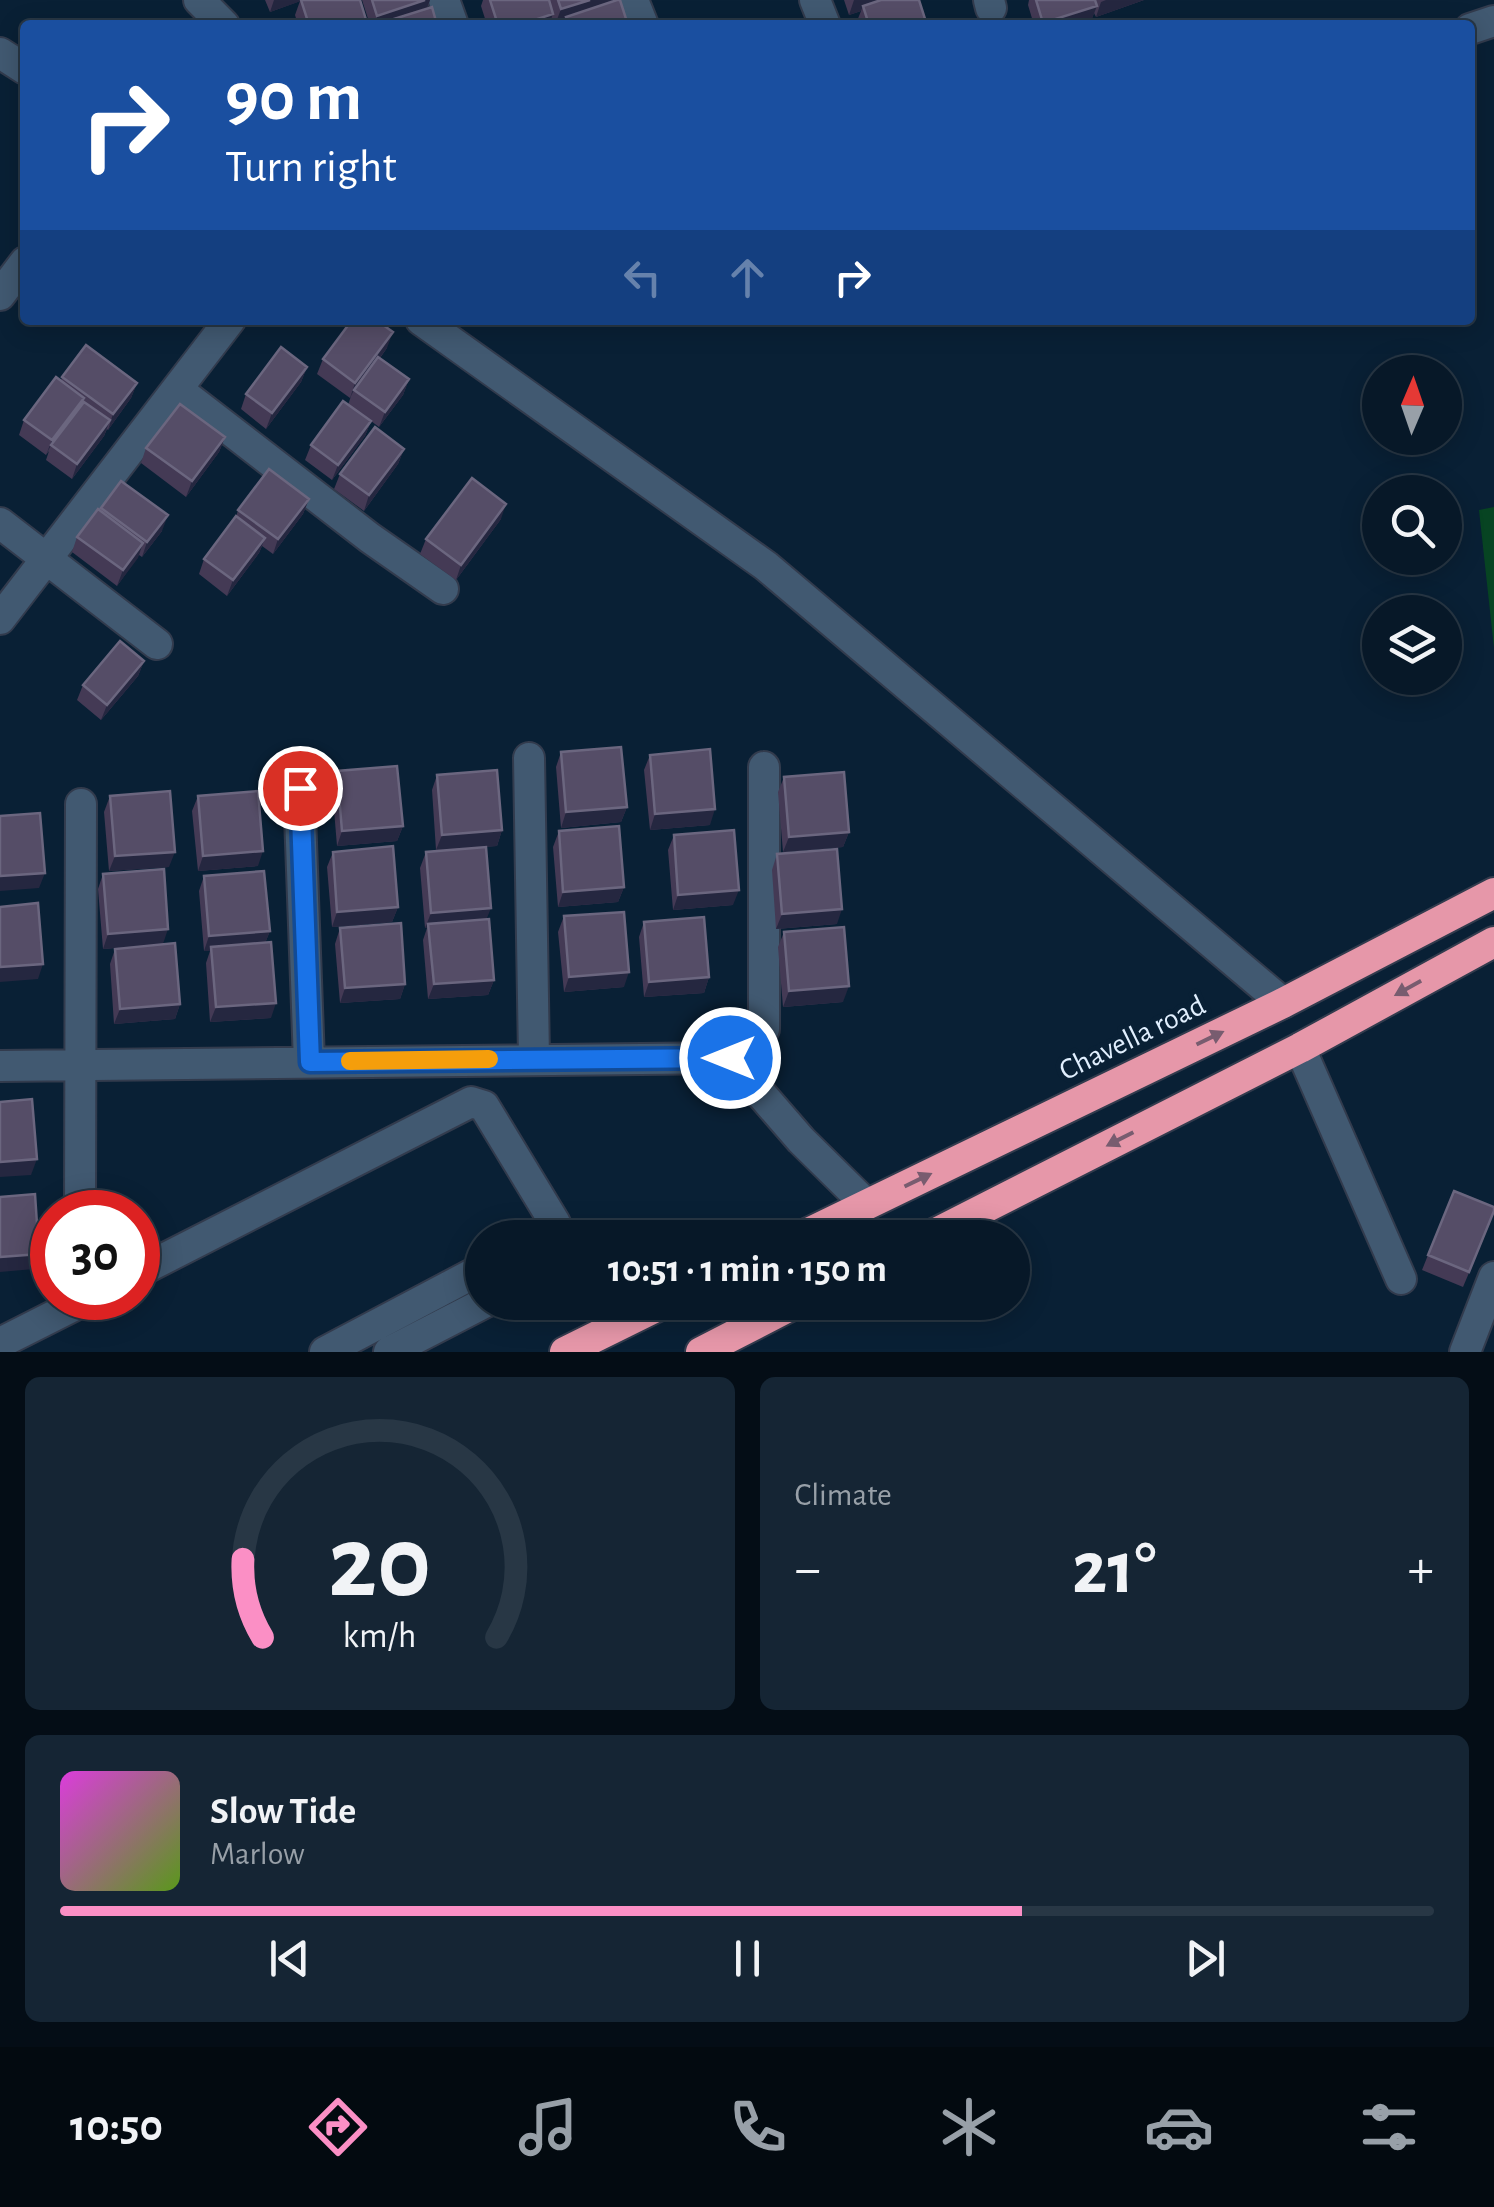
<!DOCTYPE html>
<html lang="en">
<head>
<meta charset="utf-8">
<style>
	body { margin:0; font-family:"Alegreya Sans",sans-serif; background:#152534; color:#f1f3f6; height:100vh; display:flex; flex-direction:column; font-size:38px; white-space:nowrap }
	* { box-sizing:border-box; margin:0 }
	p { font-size:32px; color:#98a0a8 }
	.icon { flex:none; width:55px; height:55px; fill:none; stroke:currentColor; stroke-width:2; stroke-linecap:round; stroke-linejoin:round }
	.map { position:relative; height:1352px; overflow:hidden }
	.panel { display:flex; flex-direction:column; gap:25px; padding:25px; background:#040d16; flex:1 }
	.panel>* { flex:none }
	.banner { position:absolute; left:20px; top:20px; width:1455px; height:305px; border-radius:10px; box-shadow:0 5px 25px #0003,0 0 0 2px #283745; background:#1a4fa0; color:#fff; overflow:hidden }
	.needle { width:65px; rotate:2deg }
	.buttons { position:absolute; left:1362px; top:355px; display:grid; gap:20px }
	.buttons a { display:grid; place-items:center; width:100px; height:100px; border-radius:50%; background:#071828; box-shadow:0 5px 25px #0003,0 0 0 2px #283745; font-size:50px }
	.speed { position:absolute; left:30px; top:1190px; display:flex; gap:20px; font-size:50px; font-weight:700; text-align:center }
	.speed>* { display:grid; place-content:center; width:130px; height:130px; border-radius:50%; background:#071828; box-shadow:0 5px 25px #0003,0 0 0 2px #283745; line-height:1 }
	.speed .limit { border:15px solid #d22; background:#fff; color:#111 }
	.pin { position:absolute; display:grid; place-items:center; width:85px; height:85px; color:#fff; margin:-42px; border:5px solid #fff; border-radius:50%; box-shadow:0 2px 10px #0007 }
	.me { position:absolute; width:110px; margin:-55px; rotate:270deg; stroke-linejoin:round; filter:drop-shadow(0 0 8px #0008) }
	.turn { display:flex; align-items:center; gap:35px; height:210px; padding:0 40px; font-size:45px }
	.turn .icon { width:130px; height:130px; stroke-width:2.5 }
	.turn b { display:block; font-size:70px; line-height:85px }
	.lanes { display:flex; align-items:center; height:95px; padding:0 40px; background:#0003; justify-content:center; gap:50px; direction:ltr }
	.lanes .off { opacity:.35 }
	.big { font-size:75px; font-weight:600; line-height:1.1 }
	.panel .card { flex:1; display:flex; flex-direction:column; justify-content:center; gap:15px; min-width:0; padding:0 35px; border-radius:15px; background:#152534 }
	.panel .dial { align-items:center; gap:0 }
	.dial svg { height:260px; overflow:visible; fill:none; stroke:#283745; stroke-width:7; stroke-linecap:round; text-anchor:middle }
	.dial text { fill:#f1f3f6; stroke:none }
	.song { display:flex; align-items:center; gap:30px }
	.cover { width:120px; height:120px; border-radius:15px; background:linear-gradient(135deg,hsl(300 70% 55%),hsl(90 70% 35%)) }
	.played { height:10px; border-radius:5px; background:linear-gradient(90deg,#fb8fc5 70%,#283745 70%) }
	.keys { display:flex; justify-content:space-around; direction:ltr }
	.heat { display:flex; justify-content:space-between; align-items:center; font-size:55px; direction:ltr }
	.panel .tiles { flex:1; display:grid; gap:25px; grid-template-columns:1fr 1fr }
	.card:last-child { grid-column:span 2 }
	.trip { position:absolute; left:465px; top:1220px; width:565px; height:100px; border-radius:50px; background:#071828; box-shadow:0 5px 25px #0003,0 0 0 2px #283745; font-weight:600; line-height:100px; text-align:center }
	.menu { display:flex; height:160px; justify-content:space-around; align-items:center; background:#030a10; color:#98a0a8 }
	.menu .icon { width:70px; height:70px }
	.menu .active { color:#fb8fc5 }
	.menu b { font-size:45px; color:#f1f3f6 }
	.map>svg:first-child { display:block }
</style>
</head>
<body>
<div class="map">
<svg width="1494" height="1352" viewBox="0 0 1494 1352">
	<rect width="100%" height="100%" fill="#092035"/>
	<path fill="#074422" d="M1494 507V648L1479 510Z"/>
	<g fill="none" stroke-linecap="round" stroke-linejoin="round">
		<defs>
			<path id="minor" d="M199 0 224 25
				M444 0 453 25
				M633 0 643 25
				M815 0 825 25
				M989 0 991 8
				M1470 29 1494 21
				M0 53 25 69
				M0 295 25 262
				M421 320 766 566 1283 1003
				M177 389 370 538 443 589
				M0 523 157 644
				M0 619 230 320
				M529 758 534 1058
				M299 788 309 1062
				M1300 1048 1401 1279
				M730 1058 764 1029V767
				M0 1066 730 1058 801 1140 866 1204
				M80 1212 81 804
				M138 1272 471 1102 484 1106 555 1223 550 1233 542 1238
				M0 1343 89 1298
				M325 1352 482 1269
				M389 1352 486 1302
				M1465 1352 1494 1277"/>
			<path id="highway" d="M798 1238 1283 1003 1494 893
				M926 1238 1300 1048 1494 942
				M565 1352 666 1302
				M701 1352 798 1302"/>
		</defs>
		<use href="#minor" stroke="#323b4d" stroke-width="34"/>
		<use href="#highway" stroke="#323b4d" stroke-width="34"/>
		<use href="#minor" stroke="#415971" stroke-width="30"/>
		<use href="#highway" stroke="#e697a9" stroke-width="30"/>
	</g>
	<path fill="#443a55" d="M265 0H360L367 25H298L295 15 300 1 270 12Z
		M362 0H430L427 9 437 25H370Z
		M483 0H612L611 2 628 25H563L564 22 558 24 559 25H487L481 6Z
		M844 0H919L926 22 925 25H858L857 21 861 11 849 15Z
		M1029 0H1144L1096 17 1094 13 1091 21 1079 25H1034L1028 5Z
		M387 348 380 358 409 379 403 395 379 427 371 421 365 436 332 480 305 460 311 445 348 405 351 396 350 398 317 374 323 359Z
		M307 367 301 382 266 429 241 409 246 394Z
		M62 377 137 383 131 398 108 430 107 429 104 436 72 479 46 460 49 451 46 455 19 435 24 420 61 381Z
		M225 437 219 452 186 497 141 463 146 448Z
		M404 449 398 464 364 511 334 489 340 474Z
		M309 499 303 514 273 554 262 546 259 553 227 596 199 574 204 559 236 517 238 510Z
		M101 508 162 531 142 557 139 555 117 586 72 552 77 537Z
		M501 519 456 580 420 554 426 539Z
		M144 661 138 676 101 720 77 700 83 685Z
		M561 752 627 807 621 822 561 828 556 767Z
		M650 755 710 825 650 830 644 770Z
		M337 771 403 826 397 841 337 846 332 786Z
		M437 775 502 830 497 846 436 850 432 790Z
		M784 777 849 832 843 847 783 852 778 792Z
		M110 796 169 867 109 871 104 812Z
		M198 796 258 866 198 871 192 811Z
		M559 831 624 887 618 902 558 907 553 847Z
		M674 835 733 905 673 910 668 850Z
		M333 852 398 907 392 922 332 927 327 867Z
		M426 852 486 919 494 980 488 995 428 999 423 940 427 928H425L420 868Z
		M777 854 837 924 776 929 772 870Z
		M103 874 163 944 103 949 98 889Z
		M204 876 270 931 265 943 271 1018 210 1022 206 963 210 951H204L199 891Z
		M564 916 624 987 564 992 558 932Z
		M644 922 709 977 704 993 644 997 639 937Z
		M340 928 405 984 400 999 340 1003 335 944Z
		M784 932 843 1002 783 1007 778 947Z
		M115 949 180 1004 175 1019 114 1024 110 964Z
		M1490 1223 1463 1287 1422 1270 1428 1255Z"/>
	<path fill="#252740" d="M274 0H304L270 12Z
		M425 0H430L425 13 374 25 377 16Z
		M590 0H612L609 8 566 17 564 22 555 25 561 9Z
		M854 0H897L863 6 861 11 849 15Z
		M1106 0H1144L1096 17 1101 2Z
		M1097 6 1091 21 1079 25H1042L1043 23Z
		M553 14 549 25H519Z
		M393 332 387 348 355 391 354 390 350 398 355 383Z
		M307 367 301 382 266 429 272 413Z
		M409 379 403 395 379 427 385 412Z
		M137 383 131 398 108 430 113 414Z
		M84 398 78 413 51 445 46 455 52 440Z
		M110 420 104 436 72 479 77 464Z
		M371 421 365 436 332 480 338 465Z
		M225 437 219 452 186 497 192 481Z
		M404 449 398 464 364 511 369 495Z
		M309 499 303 514 273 554 278 539Z
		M506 504 501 519 456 580 461 565Z
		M168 515 162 531 142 557 147 542Z
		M265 538 259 553 227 596 233 580Z
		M143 543 138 558 117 586 123 570Z
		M144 661 138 676 101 720 107 705Z
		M627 807 621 822 561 828 566 812Z
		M715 809 710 825 650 830 655 814Z
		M403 826 397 841 337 846 342 831Z
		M502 830 497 846 436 850 442 835Z
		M849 832 843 847 783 852 789 837Z
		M263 851 258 866 198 871 203 856Z
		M175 852 169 867 109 871 115 856Z
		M45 873 39 888 0 891V876Z
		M624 887 618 902 558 907 563 892Z
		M739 890 733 905 673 910 678 895Z
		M398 907 392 922 332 927 337 912Z
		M491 908 485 923 428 924 427 928H425L431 913Z
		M842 909 837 924 776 929 782 914Z
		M168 929 163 944 103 949 108 934Z
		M270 931 264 946 211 947 210 951H204L209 936Z
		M43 964 38 979 0 982V967Z
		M629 972 624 987 564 992 569 977Z
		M709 977 704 993 644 997 649 982Z
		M494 980 488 995 428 999 434 984Z
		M405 984 400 999 340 1003 345 988Z
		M849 986 843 1002 783 1007 789 991Z
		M276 1003 271 1018 210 1022 216 1007Z
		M180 1004 175 1019 114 1024 120 1009Z
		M37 1159 31 1175 0 1177V1162Z
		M39 1254 34 1269 0 1272V1257Z"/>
	<path fill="#554d67" stroke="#6b667f" stroke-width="2.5" d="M301 0H360L367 23 361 25H309Z
		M372 0H425L377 16Z
		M490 0H549L553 14 519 25H498Z
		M558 0H590L561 9Z
		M617 0H620L628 25H569L566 17Z
		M881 0H919L926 22 917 25H869L863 6Z
		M1036 0H1095L1097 6 1043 23Z
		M432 7 437 25H378V24Z
		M557 20 559 25H543Z
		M352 320H376L393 332 355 383 323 359Z
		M86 345 137 383 113 414 62 377Z
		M281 347 307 367 272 413 246 394Z
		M378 357 409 379 385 412 354 390Z
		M56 377 84 398 52 440 24 420Z
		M343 401 371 421 338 465 311 445Z
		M84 402 110 420 77 464 51 445Z
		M180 404 225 437 192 481 146 448Z
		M375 427 404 449 369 495 340 474Z
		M269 469 309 499 278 539 238 510Z
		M472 478 506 504 461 565 426 539Z
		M121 481 168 515 147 542 101 508Z
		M98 509 143 543 123 570 77 537Z
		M236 516 265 538 233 580 204 559Z
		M120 641 144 661 107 705 83 685Z
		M621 747 627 807 566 812 561 752Z
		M710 749 715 809 655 814 650 755Z
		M397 766 403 826 342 831 337 771Z
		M497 770 502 830 442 835 437 775Z
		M844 772 849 832 789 837 784 777Z
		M170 791 175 852 115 856 110 796Z
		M258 791 263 851 203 856 198 796Z
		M40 813 45 873 0 876V816Z
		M619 826 624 887 563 892 559 831Z
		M734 830 739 890 678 895 674 835Z
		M393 846 398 907 337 912 333 852Z
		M486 847 491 908 431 913 426 852Z
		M837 849 842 909 782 914 777 854Z
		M164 869 168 929 108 934 103 874Z
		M264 871 270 931 209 936 204 876Z
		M38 903 43 964 0 967V907Z
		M624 912 629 972 569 977 564 916Z
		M704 917 709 977 649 982 644 922Z
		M489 919 494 980 434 984 428 924Z
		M401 923 405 984 345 988 340 928Z
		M844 927 849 986 789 991 784 932Z
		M271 942 276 1003 216 1007 211 947Z
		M175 943 180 1004 120 1009 115 949Z
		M32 1099 37 1159 0 1162V1102Z
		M1454 1191 1494 1207V1211L1469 1272 1428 1255Z
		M35 1194 39 1254 0 1257V1197Z"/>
	<defs><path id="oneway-solid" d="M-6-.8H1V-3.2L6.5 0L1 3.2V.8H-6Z" transform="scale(2.5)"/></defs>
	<g fill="#785c6f">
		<use href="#oneway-solid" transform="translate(1408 988) rotate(151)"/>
		<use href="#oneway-solid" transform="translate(1210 1038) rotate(-26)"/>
		<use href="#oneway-solid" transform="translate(1120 1139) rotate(153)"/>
		<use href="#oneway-solid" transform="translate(918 1180) rotate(-26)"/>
	</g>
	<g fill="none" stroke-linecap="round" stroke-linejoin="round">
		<defs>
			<path id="route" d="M300 788 310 1062 730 1058"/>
		</defs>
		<use href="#route" stroke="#114b97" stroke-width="25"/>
		<use href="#route" stroke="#1a73e8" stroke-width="18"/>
		<path stroke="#f59e0b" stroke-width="18" d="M350 1061 489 1059"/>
	</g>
	<g text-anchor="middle" stroke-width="10" stroke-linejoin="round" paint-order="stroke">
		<g font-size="30" fill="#e1effe" stroke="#092035">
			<text transform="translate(1132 1037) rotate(-26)" y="10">Chavella road</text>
		</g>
	</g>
</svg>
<div class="buttons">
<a><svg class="needle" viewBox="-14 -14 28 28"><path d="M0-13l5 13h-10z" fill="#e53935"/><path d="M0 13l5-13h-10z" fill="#98a0a8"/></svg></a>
<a><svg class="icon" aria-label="search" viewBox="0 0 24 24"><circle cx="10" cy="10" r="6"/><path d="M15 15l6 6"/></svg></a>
<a><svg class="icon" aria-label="layers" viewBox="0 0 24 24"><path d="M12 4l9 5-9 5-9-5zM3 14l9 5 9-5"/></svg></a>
</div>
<div class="speed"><div class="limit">30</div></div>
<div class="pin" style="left:300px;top:788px;background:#d93025"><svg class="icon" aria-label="arrive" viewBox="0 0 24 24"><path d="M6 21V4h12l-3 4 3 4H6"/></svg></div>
<svg class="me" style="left:730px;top:1058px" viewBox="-20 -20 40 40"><circle r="17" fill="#1a73e8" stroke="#fff" stroke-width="3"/><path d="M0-11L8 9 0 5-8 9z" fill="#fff"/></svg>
<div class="trip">10:51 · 1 min · 150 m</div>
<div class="banner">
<div class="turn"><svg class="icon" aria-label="right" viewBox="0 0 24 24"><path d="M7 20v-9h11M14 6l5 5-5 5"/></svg><div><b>90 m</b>Turn right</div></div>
<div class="lanes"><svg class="icon off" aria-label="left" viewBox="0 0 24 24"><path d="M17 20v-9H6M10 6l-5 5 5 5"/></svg><svg class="icon off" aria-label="ahead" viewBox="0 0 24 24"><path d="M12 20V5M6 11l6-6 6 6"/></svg><svg class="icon" aria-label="right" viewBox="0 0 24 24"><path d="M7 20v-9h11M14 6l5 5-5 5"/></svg></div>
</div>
</div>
<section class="panel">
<div class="tiles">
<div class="card dial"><svg viewBox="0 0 100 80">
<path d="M14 69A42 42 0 1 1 86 69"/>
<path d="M14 69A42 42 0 0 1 8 45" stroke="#fb8fc5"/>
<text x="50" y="56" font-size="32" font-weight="700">20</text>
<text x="50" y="72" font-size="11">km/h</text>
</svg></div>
<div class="card"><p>Climate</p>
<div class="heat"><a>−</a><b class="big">21°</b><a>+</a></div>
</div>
<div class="card">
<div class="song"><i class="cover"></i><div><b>Slow Tide</b><p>Marlow</p></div></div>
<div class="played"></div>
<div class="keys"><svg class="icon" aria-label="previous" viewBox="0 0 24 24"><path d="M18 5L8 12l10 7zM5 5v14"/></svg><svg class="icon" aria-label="pause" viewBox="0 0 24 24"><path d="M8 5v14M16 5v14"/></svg><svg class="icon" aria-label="next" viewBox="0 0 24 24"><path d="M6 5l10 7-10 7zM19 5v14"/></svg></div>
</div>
</div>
</section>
<nav class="menu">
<b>10:50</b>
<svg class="icon active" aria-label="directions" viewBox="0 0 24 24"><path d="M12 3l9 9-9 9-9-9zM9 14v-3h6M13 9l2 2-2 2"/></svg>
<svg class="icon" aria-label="music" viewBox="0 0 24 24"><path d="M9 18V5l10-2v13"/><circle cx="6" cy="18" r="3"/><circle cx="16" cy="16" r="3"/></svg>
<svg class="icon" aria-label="phone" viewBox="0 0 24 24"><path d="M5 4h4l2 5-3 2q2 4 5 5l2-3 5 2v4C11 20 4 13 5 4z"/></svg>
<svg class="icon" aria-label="climate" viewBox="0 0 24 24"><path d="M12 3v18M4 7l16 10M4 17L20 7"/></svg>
<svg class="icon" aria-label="car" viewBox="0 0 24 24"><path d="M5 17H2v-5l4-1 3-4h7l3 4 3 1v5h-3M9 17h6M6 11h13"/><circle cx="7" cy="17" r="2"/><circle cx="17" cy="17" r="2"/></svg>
<svg class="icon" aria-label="filters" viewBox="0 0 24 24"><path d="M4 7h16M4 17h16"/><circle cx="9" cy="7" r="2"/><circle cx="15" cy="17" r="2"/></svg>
</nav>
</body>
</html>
